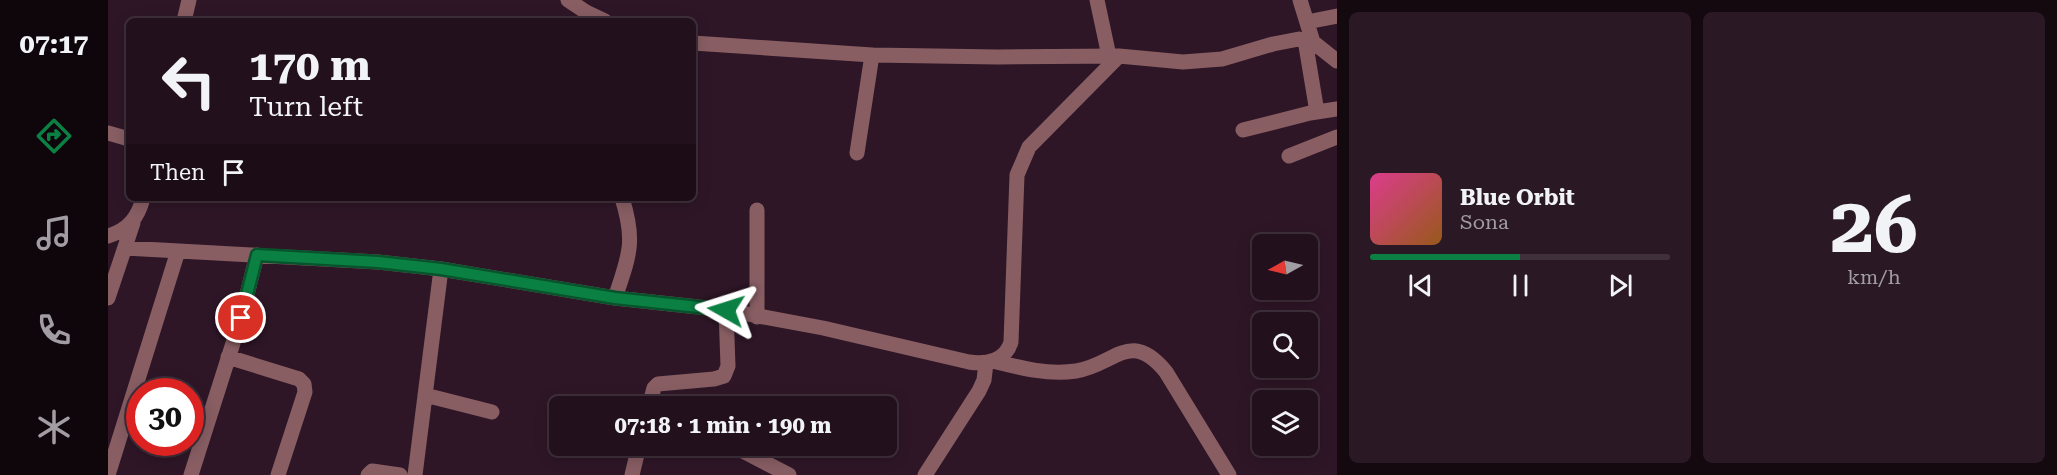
<!DOCTYPE html>
<html lang="en">
<head>
<meta charset="utf-8">
<style>
	body { margin:0; font-family:"Roboto Serif",serif; background:#2a1925; color:#f1f3f6; height:100vh; display:flex; flex-direction:column; font-size:22px; white-space:nowrap }
	* { box-sizing:border-box; margin:0 }
	p { font-size:20px; color:#a29da3 }
	.icon { flex:none; width:33px; height:33px; fill:none; stroke:currentColor; stroke-width:2; stroke-linecap:round; stroke-linejoin:round }
	.map { position:relative; flex:1; overflow:hidden }
	.side { display:flex; flex-direction:column; gap:12px; padding:12px; background:#13090f; width:720px }
	.side>* { flex:none }
	.guide { position:absolute; left:18px; top:18px; width:570px; height:183px; border-radius:9px; box-shadow:0 3px 15px #0003,0 0 0 2px #3f303b; background:#22101c; color:#f1f3f6; overflow:hidden }
	.needle { width:39px; rotate:262deg }
	.buttons { position:absolute; left:1144px; top:234px; display:grid; gap:12px }
	.buttons a { display:grid; place-items:center; width:66px; height:66px; border-radius:9px; background:#22101c; box-shadow:0 3px 15px #0003,0 0 0 2px #3f303b; font-size:30px }
	.speed { position:absolute; left:18px; top:378px; display:flex; gap:12px; font-size:30px; font-weight:700; text-align:center }
	.speed>* { display:grid; place-content:center; width:78px; height:78px; border-radius:50%; background:#22101c; box-shadow:0 3px 15px #0003,0 0 0 2px #3f303b; line-height:1 }
	.speed .limit { border:9px solid #d22; background:#fff; color:#111 }
	.pin { position:absolute; display:grid; place-items:center; width:51px; height:51px; color:#fff; margin:-26px; border:3px solid #fff; border-radius:50%; box-shadow:0 2px 6px #0007 }
	.me { position:absolute; width:66px; margin:-33px; rotate:276deg; stroke-linejoin:round; filter:drop-shadow(0 0 4px #0008) }
	.turn { display:flex; align-items:center; gap:21px; height:126px; padding:0 24px; font-size:27px }
	.turn .icon { width:78px; height:78px; stroke-width:2.5 }
	.turn b { display:block; font-size:42px; line-height:51px }
	.then { display:flex; align-items:center; height:57px; padding:0 24px; background:#0003; gap:12px; font-size:22px }
	.side .tile { flex:1; display:flex; flex-direction:column; justify-content:center; gap:9px; min-width:0; padding:0 21px; border-radius:9px; background:#2a1925 }
	.side .dial { align-items:center; gap:0 }
	.dial b { font-size:78px; line-height:1 }
	.song { display:flex; align-items:center; gap:18px }
	.cover { width:72px; height:72px; border-radius:9px; background:linear-gradient(135deg,hsl(330 70% 55%),hsl(30 70% 35%)) }
	.played { height:6px; border-radius:3px; background:linear-gradient(90deg,#0b8043 50%,#3f303b 50%) }
	.keys { display:flex; justify-content:space-around; direction:ltr }
	.side .tiles { flex:1; display:grid; gap:12px; grid-template-columns:repeat(2,1fr) }
	.trip { position:absolute; left:441px; top:396px; width:348px; height:60px; border-radius:9px; background:#22101c; box-shadow:0 3px 15px #0003,0 0 0 2px #3f303b; font-weight:700; line-height:60px; text-align:center }
	main { display:flex; flex:1; min-height:0 }
	.tab-bar { display:flex; flex-direction:column; width:108px; justify-content:space-around; align-items:center; background:#0e060b; color:#a29da3 }
	.tab-bar .icon { width:42px; height:42px }
	.tab-bar .current { color:#0b8043 }
	.tab-bar b { font-size:27px; color:#f1f3f6 }
	.map>svg:first-child { display:block }
</style>
</head>
<body>
<main>
<nav class="tab-bar">
<b>07:17</b>
<svg class="icon current" aria-label="directions" viewBox="0 0 24 24"><path d="M12 3l9 9-9 9-9-9zM9 14v-3h6M13 9l2 2-2 2"/></svg>
<svg class="icon" aria-label="music" viewBox="0 0 24 24"><path d="M9 18V5l10-2v13"/><circle cx="6" cy="18" r="3"/><circle cx="16" cy="16" r="3"/></svg>
<svg class="icon" aria-label="phone" viewBox="0 0 24 24"><path d="M5 4h4l2 5-3 2q2 4 5 5l2-3 5 2v4C11 20 4 13 5 4z"/></svg>
<svg class="icon" aria-label="climate" viewBox="0 0 24 24"><path d="M12 3v18M4 7l16 10M4 17L20 7"/></svg>
</nav>
<div class="map">
<svg width="1229" height="475" viewBox="0 0 1229 475">
	<rect width="100%" height="100%" fill="#2e1626"/>
	<g fill="none" stroke-linecap="round" stroke-linejoin="round">
		<path stroke="#885e63" stroke-width="15" d="M460 0 478 12 497 21
			M989 0 1001 56
			M1192 0 1205 42
			M76 21 81 0
			M1199 22 1229 16
			M1197 40 1209 112
			M585 43 764 55 890 57 1011 56 1075 62 1114 59 1165 44 1191 39 1205 42 1229 61
			M1135 130 1202 113 1229 109
			M0 133 21 139
			M749 153 764 55
			M1181 156 1229 137
			M649 210V317
			M0 236C20 230 30 218 35 198
			M17 248 270 262 333 269 507 298 618 310 715 328 861 362C879 365 898 360 903 342L909 175 921 147 1011 56
			M0 298 25 223
			M507 298C521 256 528 242 514 198
			M120 357 191 379 196 384 197 392 170 475
			M885 361C913 368 939 375 968 371 1007 365 1022 328 1058 372L1121 475
			M317 395 384 412
			M541 406 546 388 550 384 606 379 616 376 620 366 618 310
			M633 450 681 475
			M0 475 70 251
			M83 475 133 318 149 255
			M260 475 264 471 292 475
			M307 475 333 269
			M524 475 531 446
			M817 475 871 391 876 380 878 363"/>
	</g>
	<g fill="none" stroke-linecap="round" stroke-linejoin="round">
		<defs>
			<path id="route" d="M133 318 149 255 270 262 333 269 507 298 618 310"/>
		</defs>
		<use href="#route" stroke="#07532c" stroke-width="15"/>
		<use href="#route" stroke="#0b8043" stroke-width="10"/>
	</g>
</svg>
<div class="buttons">
<a><svg class="needle" viewBox="-14 -14 28 28"><path d="M0-13l5 13h-10z" fill="#e53935"/><path d="M0 13l5-13h-10z" fill="#a29da3"/></svg></a>
<a><svg class="icon" aria-label="search" viewBox="0 0 24 24"><circle cx="10" cy="10" r="6"/><path d="M15 15l6 6"/></svg></a>
<a><svg class="icon" aria-label="layers" viewBox="0 0 24 24"><path d="M12 4l9 5-9 5-9-5zM3 14l9 5 9-5"/></svg></a>
</div>
<div class="speed"><div class="limit">30</div></div>
<div class="pin" style="left:133px;top:318px;background:#d93025"><svg class="icon" aria-label="arrive" viewBox="0 0 24 24"><path d="M6 21V4h12l-3 4 3 4H6"/></svg></div>
<svg class="me" style="left:618px;top:310px" viewBox="-20 -20 40 40"><path d="M0-17L14 15 0 8-14 15z" fill="#0b8043" stroke="#fff" stroke-width="4"/></svg>
<div class="trip">07:18 · 1 min · 190 m</div>
<div class="guide">
<div class="turn"><svg class="icon" aria-label="left" viewBox="0 0 24 24"><path d="M17 20v-9H6M10 6l-5 5 5 5"/></svg><div><b>170 m</b>Turn left</div></div>
<div class="then">Then<svg class="icon" aria-label="arrive" viewBox="0 0 24 24"><path d="M6 21V4h12l-3 4 3 4H6"/></svg></div>
</div>
</div>
<section class="side">
<div class="tiles">
<div class="tile">
<div class="song"><i class="cover"></i><div><b>Blue Orbit</b><p>Sona</p></div></div>
<div class="played"></div>
<div class="keys"><svg class="icon" aria-label="previous" viewBox="0 0 24 24"><path d="M18 5L8 12l10 7zM5 5v14"/></svg><svg class="icon" aria-label="pause" viewBox="0 0 24 24"><path d="M8 5v14M16 5v14"/></svg><svg class="icon" aria-label="next" viewBox="0 0 24 24"><path d="M6 5l10 7-10 7zM19 5v14"/></svg></div>
</div>
<div class="tile dial"><b>26</b><p>km/h</p></div>
</div>
</section>
</main>
</body>
</html>
